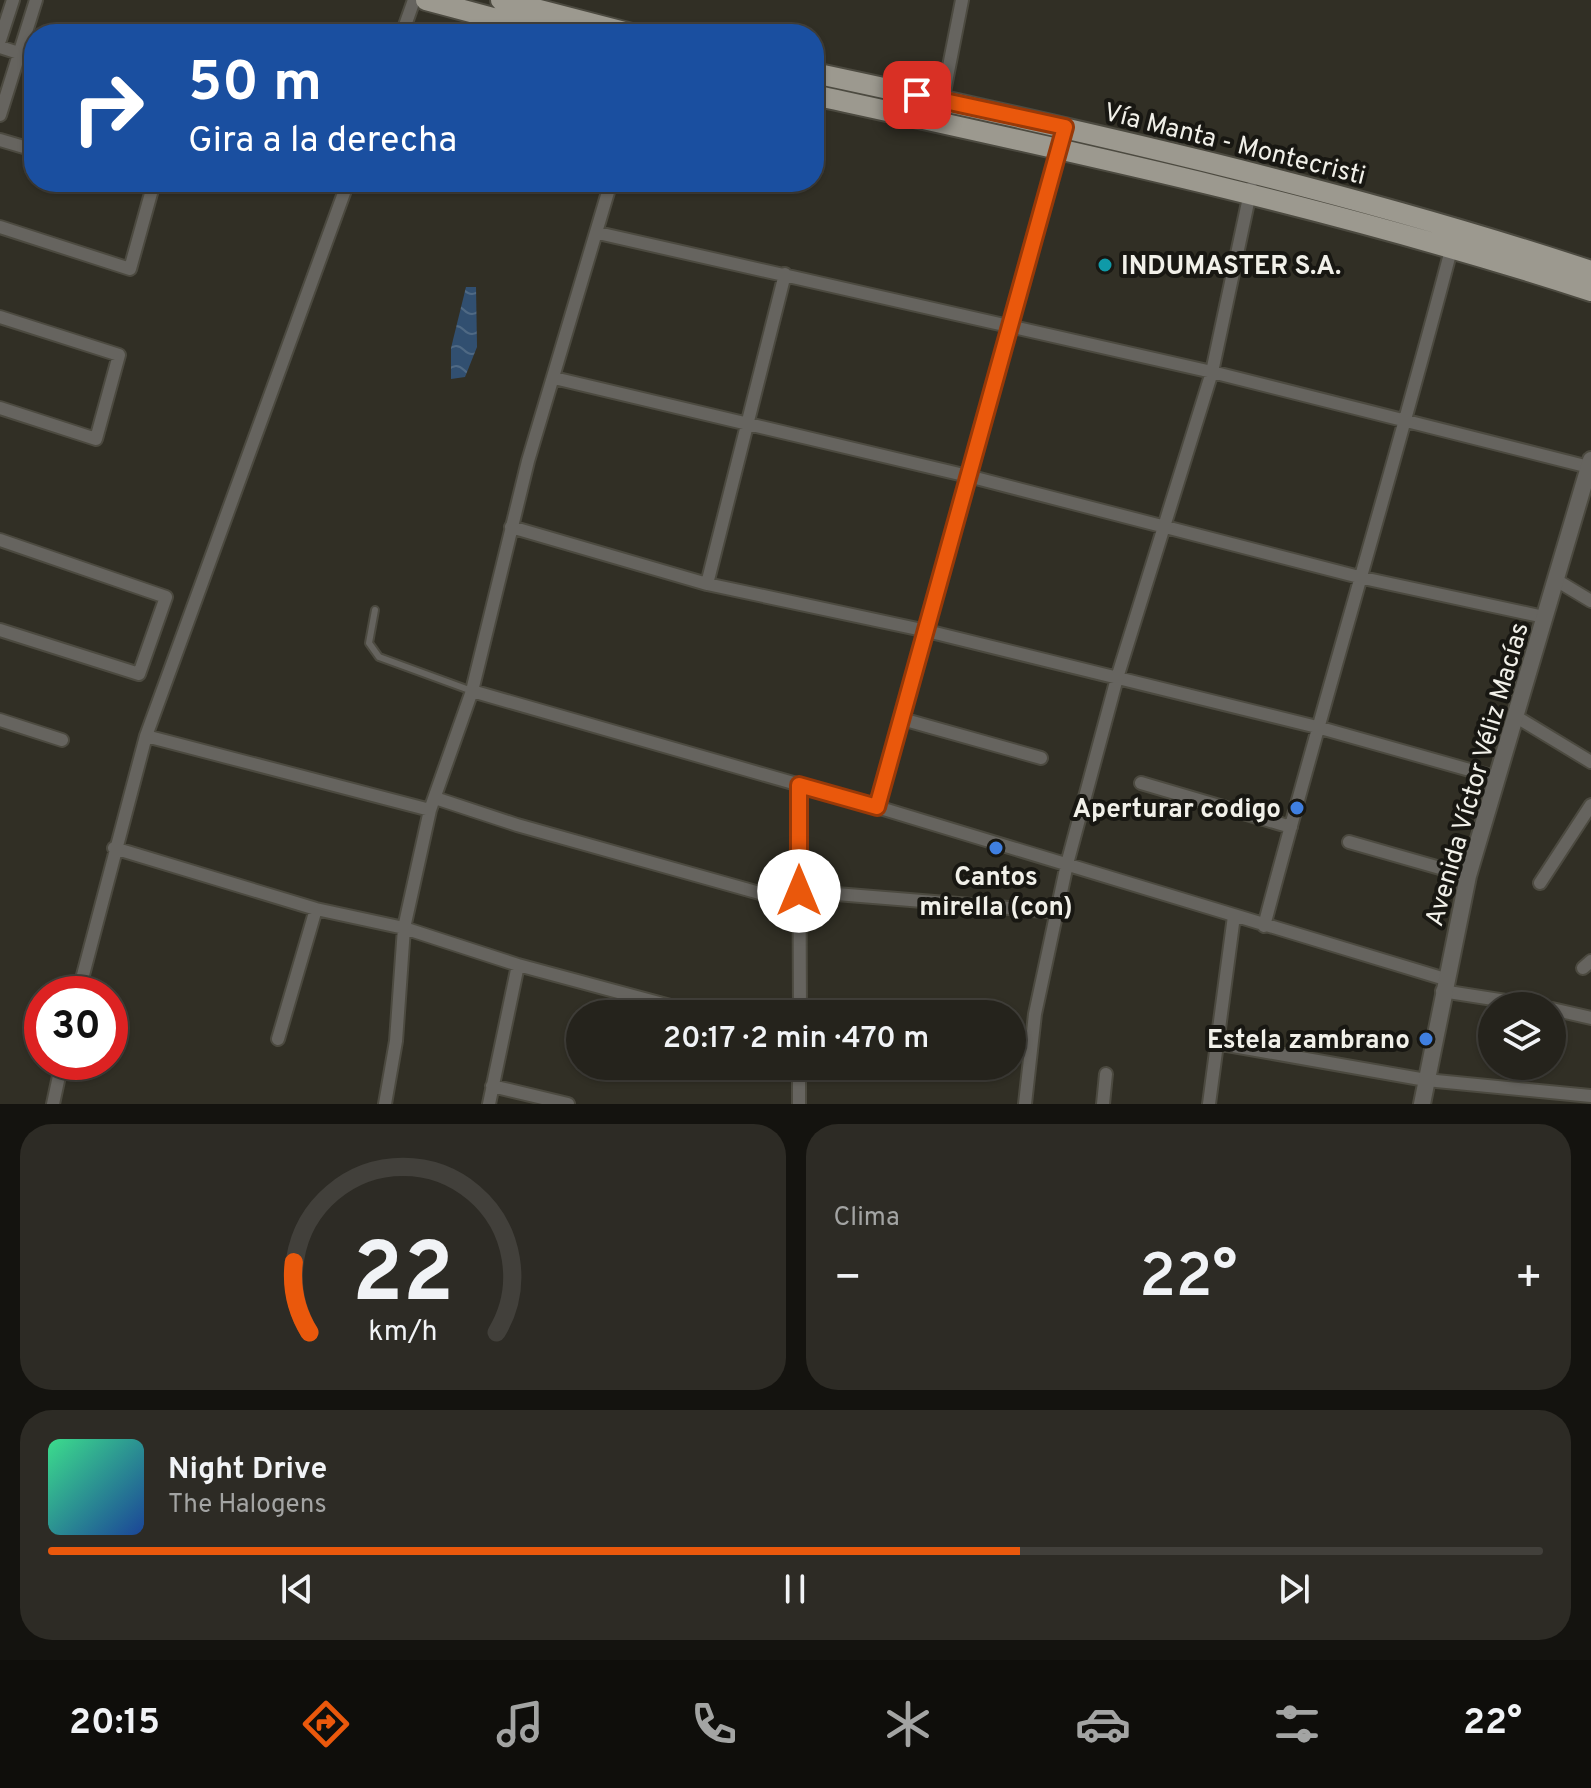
<!DOCTYPE html>
<html lang="es">
<head>
<meta charset="utf-8">
<style>
	body { margin:0; font-family:Overpass,sans-serif; background:#2d2b25; color:#f1f3f6; height:100vh; display:flex; flex-direction:column; font-size:30px; white-space:nowrap }
	* { box-sizing:border-box; margin:0 }
	p { font-size:26px; color:#a3a4a3 }
	.icon { flex:none; width:44px; height:44px; fill:none; stroke:currentColor; stroke-width:2; stroke-linecap:round; stroke-linejoin:round }
	.map { position:relative; height:1104px; overflow:hidden }
	.sheet { display:flex; flex-direction:column; gap:20px; padding:20px; background:#14130f; flex:1 }
	.sheet>* { flex:none }
	.top-card { position:absolute; left:24px; top:24px; width:800px; height:168px; border-radius:32px; box-shadow:0 2px 6px #0004,0 0 0 2px #42403b; background:#1a4fa0; color:#fff; overflow:hidden }
	.fabs { position:absolute; left:1478px; top:992px; display:grid; gap:16px }
	.fabs a { display:grid; place-items:center; width:88px; height:88px; border-radius:50%; background:#25231c; box-shadow:0 2px 6px #0004,0 0 0 2px #42403b; font-size:40px }
	.speed { position:absolute; left:24px; top:976px; display:flex; gap:16px; font-size:40px; font-weight:700; text-align:center }
	.speed>* { display:grid; place-content:center; width:104px; height:104px; border-radius:50%; background:#25231c; box-shadow:0 2px 6px #0004,0 0 0 2px #42403b; line-height:1 }
	.speed .limit { border:12px solid #d22; background:#fff; color:#111 }
	.pin { position:absolute; display:grid; place-items:center; width:68px; height:68px; color:#fff; margin:-34px; border-radius:16px; box-shadow:0 4px 12px #0006 }
	.me { position:absolute; width:88px; margin:-44px; rotate:0deg; stroke-linejoin:round; filter:drop-shadow(0 0 6px #0008) }
	.turn { display:flex; align-items:center; gap:28px; height:168px; padding:0 32px; font-size:36px }
	.turn .icon { width:104px; height:104px; stroke-width:2.5 }
	.turn b { display:block; font-size:56px; line-height:68px }
	.big { font-size:60px; font-weight:600; line-height:1.1 }
	.sheet .widget { flex:1; display:flex; flex-direction:column; justify-content:center; gap:12px; min-width:0; padding:0 28px; border-radius:32px; background:#2d2b25 }
	.sheet .dial { align-items:center; gap:0 }
	.dial svg { height:208px; overflow:visible; fill:none; stroke:#42403b; stroke-width:7; stroke-linecap:round; text-anchor:middle }
	.dial text { fill:#f1f3f6; stroke:none }
	.song { display:flex; align-items:center; gap:24px }
	.cover { width:96px; height:96px; border-radius:12px; background:linear-gradient(135deg,hsl(150 70% 55%),hsl(220 70% 35%)) }
	.played { height:8px; border-radius:4px; background:linear-gradient(90deg,#ea580c 65%,#42403b 65%) }
	.keys { display:flex; justify-content:space-around; direction:ltr }
	.heat { display:flex; justify-content:space-between; align-items:center; font-size:44px; direction:ltr }
	.sheet .tiles { flex:1; display:grid; gap:20px; grid-template-columns:1fr 1fr }
	.widget:last-child { grid-column:span 2 }
	.trip { position:absolute; left:566px; top:1000px; width:460px; height:80px; border-radius:40px; background:#25231c; box-shadow:0 2px 6px #0004,0 0 0 2px #42403b; font-weight:600; line-height:80px; text-align:center }
	.dock { display:flex; height:128px; justify-content:space-around; align-items:center; background:#0f0e0b; color:#a3a4a3 }
	.dock .icon { width:56px; height:56px }
	.dock .active { color:#ea580c }
	.dock b { font-size:36px; color:#f1f3f6 }
	.map>svg:first-child { display:block }
</style>
</head>
<body>
<div class="map">
<svg width="1591" height="1104" viewBox="0 0 1591 1104">
	<defs>
		<pattern id="water-waves" width="16" height="10" patternUnits="userSpaceOnUse" patternTransform="scale(2)"><rect width="16" height="10" fill="#314f70"/><path d="M0 5q4-4 8 0t8 0" fill="none" stroke="#4f6984"/></pattern>
	</defs>
	<rect width="100%" height="100%" fill="#312f25"/>
	<path fill="url(#water-waves)" d="M466 287H476L477 347 465 377 451 379V348Z"/>
	<g fill="none" stroke-linecap="round" stroke-linejoin="round">
		<defs>
			<path id="service" d="M375 610 369 643 379 657 472 691"/>
			<path id="minor" d="M402 34 414 0
				M0 40 13 0
				M0 47 34 58
				M0 115 36 0
				M938 123 962 0
				M0 140 34 150
				M0 227 130 269 153 186 140 182
				M598 233 1212 372 1589 467
				M0 317 119 355 96 439 0 408
				M554 378 968 476 1363 578 1544 617
				M511 527 707 584 927 631 1317 727 1498 778
				M0 540 166 597 139 674 0 630
				M1556 580 1591 601
				M707 584 785 274
				M472 691 877 807 1445 979
				M1515 716 1591 762
				M902 719 1041 758
				M0 720 62 740
				M146 736 430 810
				M1141 783 1291 827
				M799 785 800 1014
				M435 798 517 825 799 904
				M877 807 1065 127
				M1349 842 1468 876
				M114 848 316 909 404 928 518 965 700 1014
				M1540 883 1591 805
				M799 891 1057 912
				M1264 926C1324 698 1393 473 1452 246
				M1583 968 1591 961
				M1442 991 1538 1006
				M78 994 146 736 348 182
				M1552 1009 1591 1018
				M278 1039 316 909
				M1216 1043 1426 1080 1591 1096
				M492 1086 568 1104
				M53 1104 62 1062
				M385 1104 396 1041 404 928 430 810 472 691 528 461 611 182
				M489 1104 518 965
				M799 1104V1066
				M1025 1104 1035 1014 1067 864 1117 678 1212 372 1251 188
				M1103 1104 1106 1074
				M1209 1104 1234 916"/>
			<path id="tertiary" d="M1422 1104 1468 876 1591 460"/>
			<path id="primary" d="M426 0 553 34
				M501 0 632 34
				M814 73C1076 129 1337 187 1591 271
				M814 95C1075 152 1337 208 1591 291"/>
		</defs>
		<use href="#service" stroke="#4c4a40" stroke-width="10"/>
		<use href="#minor" stroke="#4c4a40" stroke-width="16"/>
		<use href="#tertiary" stroke="#4c4a40" stroke-width="20"/>
		<use href="#primary" stroke="#4c4a40" stroke-width="24"/>
		<use href="#service" stroke="#66645f" stroke-width="6"/>
		<use href="#minor" stroke="#66645f" stroke-width="12"/>
		<use href="#tertiary" stroke="#66645f" stroke-width="16"/>
		<use href="#primary" stroke="#9c998f" stroke-width="20"/>
	</g>
	<g fill="none" stroke-linecap="round" stroke-linejoin="round">
		<defs>
			<path id="route" d="M799 891V785L877 807 1065 127 917 95"/>
		</defs>
		<use href="#route" stroke="#983908" stroke-width="20"/>
		<use href="#route" stroke="#ea580c" stroke-width="14"/>
	</g>
	<circle fill="#0f9aa8" stroke="#181712" stroke-width="3" cx="1105" cy="265" r="8"/>
	<g fill="#3f7fe0" stroke="#181712" stroke-width="3">
		<circle cx="1297" cy="808" r="8"/>
		<circle cx="996" cy="848" r="8"/>
		<circle cx="1426" cy="1039" r="8"/>
	</g>
	<g text-anchor="middle" stroke-width="8" stroke-linejoin="round" paint-order="stroke">
		<g font-size="26" fill="#f1f0e9" stroke="#181712">
			<text transform="translate(1235 143) rotate(14)" y="9">Vía Manta - Montecristi</text>
			<text transform="translate(1476 774) rotate(-74)" y="9">Avenida Víctor Véliz Macías</text>
		</g>
		<g font-size="26" font-weight="bold" fill="#f1f0e9" stroke="#181712" text-anchor="end">
			<text x="1121" y="274" text-anchor="start">INDUMASTER S.A.</text>
			<text x="1281" y="817">Aperturar codigo</text>
			<text x="996" y="885" text-anchor="middle">Cantos<tspan x="996" dy="30">mirella (con)</tspan></text>
			<text x="1410" y="1048">Estela zambrano</text>
		</g>
	</g>
</svg>
<div class="fabs">
<a><svg class="icon" aria-label="layers" viewBox="0 0 24 24"><path d="M12 4l9 5-9 5-9-5zM3 14l9 5 9-5"/></svg></a>
</div>
<div class="speed"><div class="limit">30</div></div>
<div class="pin" style="left:917px;top:95px;background:#d93025"><svg class="icon" aria-label="arrive" viewBox="0 0 24 24"><path d="M6 21V4h12l-3 4 3 4H6"/></svg></div>
<svg class="me" style="left:799px;top:891px" viewBox="-20 -20 40 40"><circle r="19" fill="#fff"/><path d="M0-13L10 11 0 6-10 11z" fill="#ea580c"/></svg>
<div class="trip">20:17 · 2 min · 470 m</div>
<div class="top-card">
<div class="turn"><svg class="icon" aria-label="right" viewBox="0 0 24 24"><path d="M7 20v-9h11M14 6l5 5-5 5"/></svg><div><b>50 m</b>Gira a la derecha</div></div>
</div>
</div>
<section class="sheet">
<div class="tiles">
<div class="widget dial"><svg viewBox="0 0 100 80">
<path d="M14 69A42 42 0 1 1 86 69"/>
<path d="M14 69A42 42 0 0 1 8 42" stroke="#ea580c"/>
<text x="50" y="56" font-size="32" font-weight="700">22</text>
<text x="50" y="72" font-size="11">km/h</text>
</svg></div>
<div class="widget"><p>Clima</p>
<div class="heat"><a>−</a><b class="big">22°</b><a>+</a></div>
</div>
<div class="widget">
<div class="song"><i class="cover"></i><div><b>Night Drive</b><p>The Halogens</p></div></div>
<div class="played"></div>
<div class="keys"><svg class="icon" aria-label="previous" viewBox="0 0 24 24"><path d="M18 5L8 12l10 7zM5 5v14"/></svg><svg class="icon" aria-label="pause" viewBox="0 0 24 24"><path d="M8 5v14M16 5v14"/></svg><svg class="icon" aria-label="next" viewBox="0 0 24 24"><path d="M6 5l10 7-10 7zM19 5v14"/></svg></div>
</div>
</div>
</section>
<nav class="dock">
<b>20:15</b>
<svg class="icon active" aria-label="directions" viewBox="0 0 24 24"><path d="M12 3l9 9-9 9-9-9zM9 14v-3h6M13 9l2 2-2 2"/></svg>
<svg class="icon" aria-label="music" viewBox="0 0 24 24"><path d="M9 18V5l10-2v13"/><circle cx="6" cy="18" r="3"/><circle cx="16" cy="16" r="3"/></svg>
<svg class="icon" aria-label="phone" viewBox="0 0 24 24"><path d="M5 4h4l2 5-3 2q2 4 5 5l2-3 5 2v4C11 20 4 13 5 4z"/></svg>
<svg class="icon" aria-label="climate" viewBox="0 0 24 24"><path d="M12 3v18M4 7l16 10M4 17L20 7"/></svg>
<svg class="icon" aria-label="car" viewBox="0 0 24 24"><path d="M5 17H2v-5l4-1 3-4h7l3 4 3 1v5h-3M9 17h6M6 11h13"/><circle cx="7" cy="17" r="2"/><circle cx="17" cy="17" r="2"/></svg>
<svg class="icon" aria-label="filters" viewBox="0 0 24 24"><path d="M4 7h16M4 17h16"/><circle cx="9" cy="7" r="2"/><circle cx="15" cy="17" r="2"/></svg>
<b>22°</b>
</nav>
</body>
</html>
